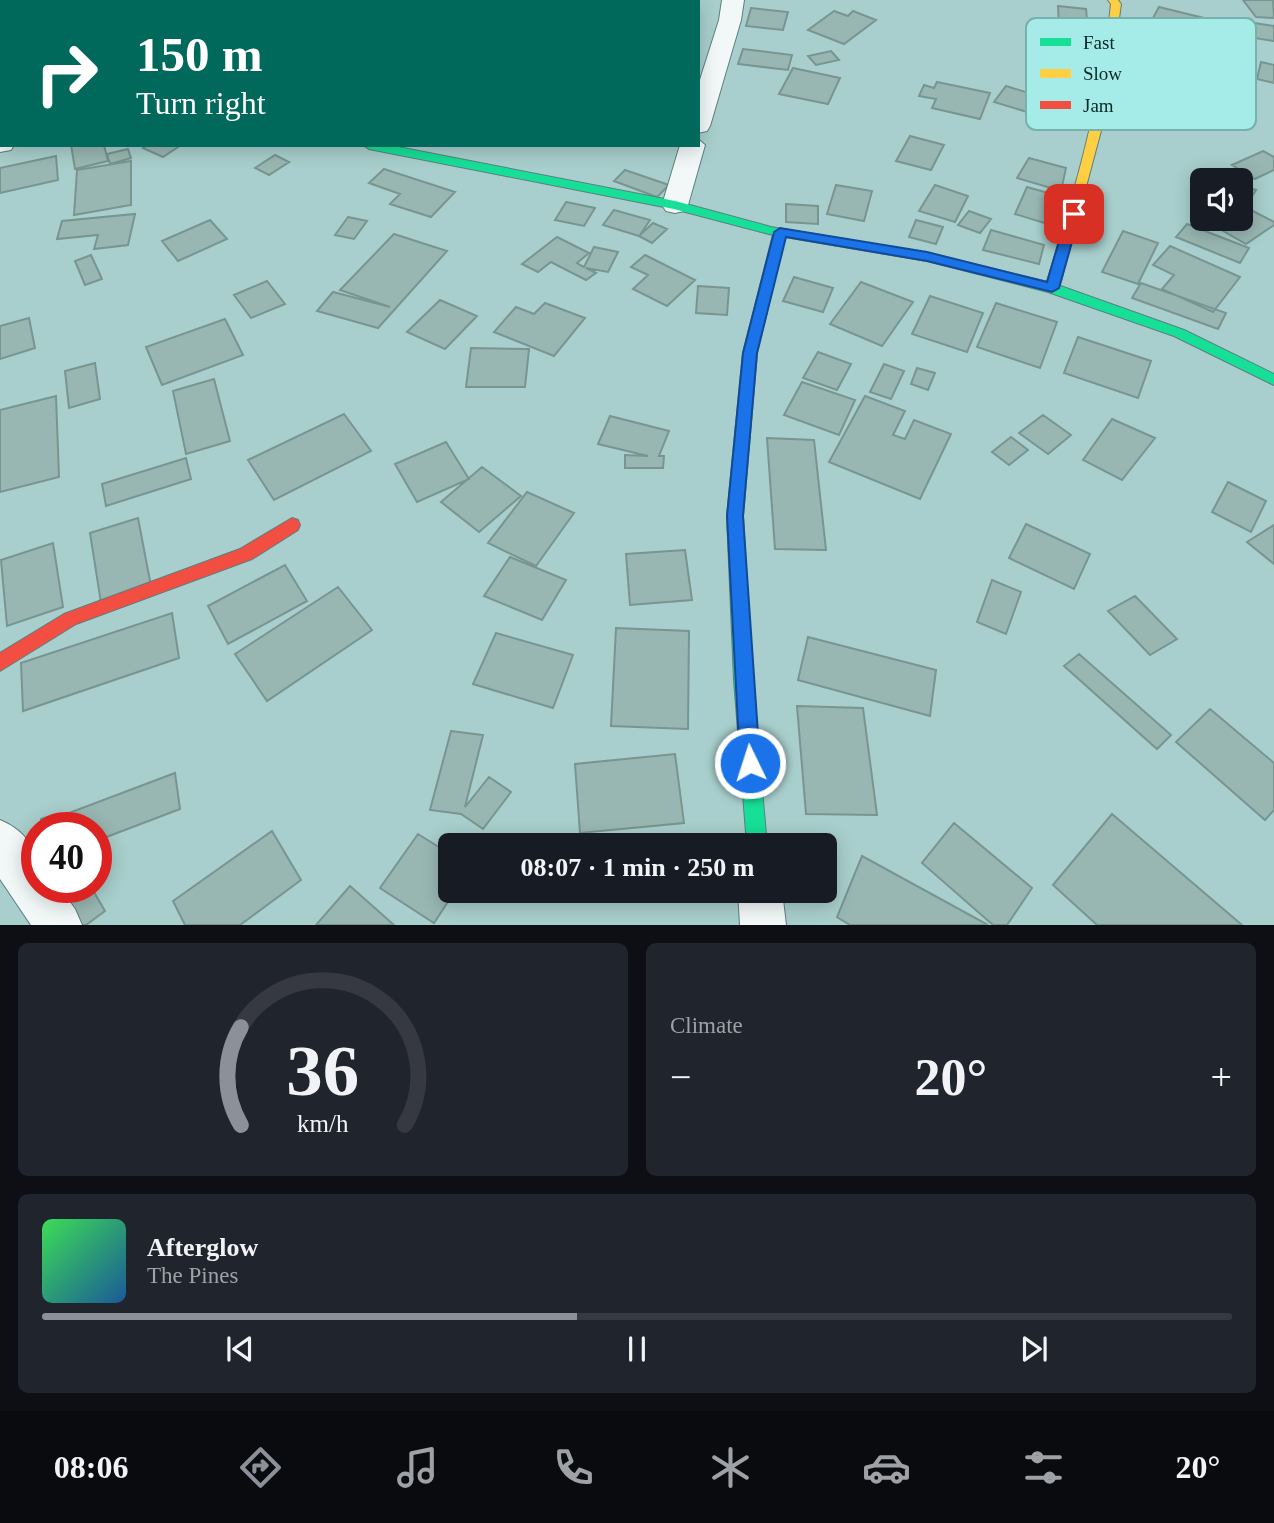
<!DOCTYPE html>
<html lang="en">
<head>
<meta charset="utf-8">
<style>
	body { margin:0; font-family:"Times New Roman",serif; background:#20242c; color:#f1f3f6; height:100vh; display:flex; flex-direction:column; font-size:26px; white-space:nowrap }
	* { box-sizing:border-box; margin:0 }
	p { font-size:23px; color:#9ea1a6 }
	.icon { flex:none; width:38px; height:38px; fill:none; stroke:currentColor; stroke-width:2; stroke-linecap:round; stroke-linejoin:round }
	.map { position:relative; height:925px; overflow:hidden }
	.sheet { display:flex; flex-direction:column; gap:18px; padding:18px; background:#0d0f14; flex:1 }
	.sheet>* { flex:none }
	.banner { position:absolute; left:0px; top:0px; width:700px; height:147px; box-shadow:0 4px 18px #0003; background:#00695c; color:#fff; overflow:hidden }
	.fabs { position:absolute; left:1190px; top:168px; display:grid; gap:14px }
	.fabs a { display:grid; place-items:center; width:63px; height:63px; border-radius:10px; background:#171b24; box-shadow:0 4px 18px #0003; font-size:35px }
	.speed { position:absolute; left:21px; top:812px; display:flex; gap:14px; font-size:35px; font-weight:700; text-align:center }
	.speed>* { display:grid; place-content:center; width:91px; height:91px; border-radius:50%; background:#171b24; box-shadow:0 4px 18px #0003; line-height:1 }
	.speed .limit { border:10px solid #d22; background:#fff; color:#111 }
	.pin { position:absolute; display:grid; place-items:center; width:60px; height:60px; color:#fff; margin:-30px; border-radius:14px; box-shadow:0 4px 10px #0006 }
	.me { position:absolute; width:77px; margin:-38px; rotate:356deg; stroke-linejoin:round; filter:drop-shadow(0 0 5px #0008) }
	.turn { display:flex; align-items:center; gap:24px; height:147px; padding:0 21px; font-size:32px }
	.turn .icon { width:91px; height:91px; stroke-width:2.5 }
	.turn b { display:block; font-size:49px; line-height:60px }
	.big { font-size:52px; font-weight:800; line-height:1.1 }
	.sheet .widget { flex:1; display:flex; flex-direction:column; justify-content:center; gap:10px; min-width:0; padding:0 24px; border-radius:10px; background:#20242c }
	.sheet .dial { align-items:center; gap:0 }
	.dial svg { height:182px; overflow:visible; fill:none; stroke:#363941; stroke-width:7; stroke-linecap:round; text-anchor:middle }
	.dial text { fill:#f1f3f6; stroke:none }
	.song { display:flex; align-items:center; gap:21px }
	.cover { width:84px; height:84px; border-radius:10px; background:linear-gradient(135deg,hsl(130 70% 55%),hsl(210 70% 35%)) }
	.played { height:7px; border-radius:4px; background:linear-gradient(90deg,#8c9099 45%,#363941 45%) }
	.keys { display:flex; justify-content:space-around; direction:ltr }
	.heat { display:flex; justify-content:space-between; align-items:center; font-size:38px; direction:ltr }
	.sheet .tiles { flex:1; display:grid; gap:18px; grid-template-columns:1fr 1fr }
	.widget:last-child { grid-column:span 2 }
	.trip { position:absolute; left:438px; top:833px; width:399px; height:70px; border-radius:10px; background:#171b24; box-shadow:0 4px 18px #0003; font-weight:800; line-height:70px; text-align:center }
	.tabs { display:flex; height:112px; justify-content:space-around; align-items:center; background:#090b0e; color:#9ea1a6 }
	.tabs .icon { width:49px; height:49px }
	.tabs .on { color:#8c9099 }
	.tabs b { font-size:32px; color:#f1f3f6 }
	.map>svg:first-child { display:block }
</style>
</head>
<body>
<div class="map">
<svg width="1274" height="925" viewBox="0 0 1274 925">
	<rect width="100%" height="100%" fill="#a8cfcd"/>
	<path fill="#99b7b2" stroke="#789590" stroke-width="2" d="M1243 0H1273L1274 18 1256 17Z
		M1058 6 1086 9 1088 30 1059 27Z
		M1159 7 1208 19 1198 39 1148 27Z
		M751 8 788 12 783 30 746 26Z
		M834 11 848 16 853 11 876 20 844 44 808 30Z
		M1242 21 1274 26V41L1242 36Z
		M743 49 792 55 788 70 738 64Z
		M831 51 839 60 816 65 808 56Z
		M1261 62 1274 65V83L1257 79Z
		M793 68 840 78 828 104 779 94Z
		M937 82 990 93 980 119 932 108 936 99 919 96 924 85 934 88Z
		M1006 86 1045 98 1034 114 994 102Z
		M910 136 944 145 931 170 896 161Z
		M71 145H104L108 161 75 169Z
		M148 145H181L163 157 143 148Z
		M128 149 131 158 110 164 107 154Z
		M1263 151 1274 157V170L1255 179 1232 165Z
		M275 155 289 162 269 175 255 168Z
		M56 156 58 180 0 193V168Z
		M1029 158 1066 168 1061 191 1017 178Z
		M131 161V205L74 215 77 170Z
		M384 169 455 192 431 217 390 204 400 194 369 183Z
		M625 170 669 185 657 197 614 181Z
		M836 185 872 191 864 221 827 214Z
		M935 185 968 196 955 222 919 211Z
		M1241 185 1256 190 1247 204 1241 202Z
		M1027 187 1062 197 1051 225 1015 214Z
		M566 202 595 208 584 226 555 220Z
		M786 204 818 206V224L786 222Z
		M1247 208 1274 222V225L1246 244 1218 228 1232 219H1241V212Z
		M614 210 650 220 640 235 653 223 667 229 652 243 639 236 603 225Z
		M969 211 991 219 980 233 958 225Z
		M135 214 128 245 94 249 98 235 57 239 62 221Z
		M348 217 367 221 354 239 335 235Z
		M210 220 227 239 178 261 162 241Z
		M916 220 943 227 936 244 909 237Z
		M1187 224 1249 248 1240 263 1176 237Z
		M991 230 1044 245 1039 264 983 250Z
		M1123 231 1158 243 1138 284 1102 272Z
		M394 234 447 251 378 328 317 311 333 292 390 307 340 290Z
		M557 237 589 253 577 263 584 267 594 247 618 252 608 272 586 268 596 273 586 280 551 262 538 272 522 264Z
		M1170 246 1240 277 1213 312 1162 289 1174 275 1153 265Z
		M91 255 102 279 85 285 75 261Z
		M645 255 695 280 667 306 633 289 648 275 631 267Z
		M794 277 833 288 823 312 783 301Z
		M267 281 285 304 251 318 234 295Z
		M861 282 913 302 882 346 830 324Z
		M1141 283 1226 313 1218 329 1132 298Z
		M698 286 729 288 727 315 696 313Z
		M930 296 983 313 967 352 912 334Z
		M440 300 477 316 445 349 407 332Z
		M545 303 585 318 554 356 494 332 516 307 534 314Z
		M996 303 1057 322 1040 368 977 347Z
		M29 318 35 348 0 359V326Z
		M225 319 243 355 162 385 146 347Z
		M1078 337 1151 361 1138 398 1064 373Z
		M471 348 529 349 525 387H466Z
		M818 352 851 364 837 390 803 378Z
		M95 363 100 399 69 408 65 371Z
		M884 364 904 371 891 399 870 392Z
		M917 368 935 373 928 390 911 384Z
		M214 379 230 441 186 454 173 391Z
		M802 382 855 400 839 435 784 415Z
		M56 396 59 477 0 492V410Z
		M865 396 905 411 893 435 905 439 914 420 951 434 920 499 829 462Z
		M344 414 371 451 274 500 248 460Z
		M1043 415 1071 435 1048 454 1019 433Z
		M610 416 669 431 659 456H664L663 468H625V455L648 456 598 444Z
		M1112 419 1155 438 1122 480 1083 460Z
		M1011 437 1028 450 1009 465 992 452Z
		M767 438 814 440 826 550 775 549Z
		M446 442 469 479 417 502 395 464Z
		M186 458 191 479 106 506 102 484Z
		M482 467 521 496 479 532 441 502Z
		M1228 482 1266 501 1251 532 1212 512Z
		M527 492 574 513 536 566 488 543Z
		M138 518 151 586 101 603 90 533Z
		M1026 524 1090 554 1074 589 1009 558Z
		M1274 525V564L1247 542Z
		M53 543 63 607 7 626 1 560Z
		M685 550 692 600 630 605 626 554Z
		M510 557 566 580 542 620 484 596Z
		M285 565 307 601 228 644 208 606Z
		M992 580 1021 592 1006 634 977 622Z
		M338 587 372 630 267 701 235 654Z
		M1135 596 1177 639 1150 655 1108 611Z
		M172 613 179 658 23 711 21 663Z
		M616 628 689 631 688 729 611 726Z
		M496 633 573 655 553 708 473 684Z
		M808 637 936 670 930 716 798 680Z
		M1079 654 1171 735 1157 749 1064 666Z
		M797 706 863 708 877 815 806 814Z
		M1210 709 1274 763V810L1265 820 1176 742Z
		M451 731 483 735 465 807 489 777 511 792 483 829 461 814 430 810Z
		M675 754 684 823 580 833 575 764Z
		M175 773 180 809 96 841V828H42L41 819 47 817 48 821Z
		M1112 814 1242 925H1097L1053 885Z
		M954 823 1032 888 1007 925H993L922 863Z
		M272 831 301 880 240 925H185L173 901Z
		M418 834 450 854V891H455L434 923 380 888Z
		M862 856 988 925H850L837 917Z
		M350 886 394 925H316Z
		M69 887H91L105 911 86 925H70L55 898Z"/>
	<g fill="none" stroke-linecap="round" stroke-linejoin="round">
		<defs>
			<path id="street" d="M138 0H160V2H139Z
				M722 0H744L741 20 710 126 707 131 698 133V86L719 20Z
				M0 138 2 145H14L11 150 0 152Z
				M698 139 705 145 688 205 684 211 675 213 666 211 662 205 680 145H698Z
				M0 820C33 834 37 855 37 887H59L75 909 82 925H31L0 879Z
				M738 891H782L786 925H740Z"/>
			<path id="fast" d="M363 145H388L675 201 771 227 927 253 1052 283 1184 330 1274 374V385L1174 336 1048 292 927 261 785 237 757 353 743 516 752 680 767 845H747L734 680 727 516 743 353 773 235 674 209 369 149Z"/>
			<path id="slow" d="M1108 0H1118L1121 4 1106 112 1059 288 1052 293 1045 288C1074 194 1101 102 1111 4Z"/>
			<path id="jam" d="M292 518 298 520 300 525 298 530 252 559 76 624 0 671V653L64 614 240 549Z"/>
		</defs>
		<use href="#street" stroke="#5d7f7e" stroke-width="2"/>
		<use href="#fast" stroke="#5d7f7e" stroke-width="2"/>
		<use href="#slow" stroke="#5d7f7e" stroke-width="2"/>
		<use href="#jam" stroke="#5d7f7e" stroke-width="2"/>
		<use href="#street" fill="#f2f8f8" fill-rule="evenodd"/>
		<use href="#fast" fill="#16e098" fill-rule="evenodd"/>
		<use href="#slow" fill="#ffcf43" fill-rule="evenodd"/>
		<use href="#jam" fill="#f24e42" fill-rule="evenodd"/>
	</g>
	<path fill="#1a73e8" stroke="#114b97" stroke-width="2" d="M1074 210 1080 214 1059 288 1052 292 927 261 786 237 757 353 743 516 760 763 757 770 750 772 743 770 740 763 727 516 743 353 774 232 780 228 927 252 1047 282 1067 214Z"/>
	<rect x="1026" y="18" width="230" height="112" rx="10" fill="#a5ece8" stroke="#76b1ae" stroke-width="2"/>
	<rect x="1040" y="38" width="31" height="8" fill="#16e098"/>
	<rect x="1040" y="69" width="31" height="9" fill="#ffcf43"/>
	<rect x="1040" y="101" width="31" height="8" fill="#f24e42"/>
	<g font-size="19" fill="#092726">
		<text x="1083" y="49">Fast</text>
		<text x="1083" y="80">Slow</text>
		<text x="1083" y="112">Jam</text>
	</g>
</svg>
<div class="fabs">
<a><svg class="icon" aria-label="sound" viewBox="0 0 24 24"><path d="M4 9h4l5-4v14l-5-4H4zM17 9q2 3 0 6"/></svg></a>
</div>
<div class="speed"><div class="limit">40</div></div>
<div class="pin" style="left:1074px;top:214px;background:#d93025"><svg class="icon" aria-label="arrive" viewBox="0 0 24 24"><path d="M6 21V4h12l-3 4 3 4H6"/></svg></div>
<svg class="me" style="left:750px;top:763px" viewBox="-20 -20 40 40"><circle r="17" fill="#1a73e8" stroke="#fff" stroke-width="3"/><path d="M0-11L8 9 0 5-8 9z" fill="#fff"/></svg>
<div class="trip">08:07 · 1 min · 250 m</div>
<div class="banner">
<div class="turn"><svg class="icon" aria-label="right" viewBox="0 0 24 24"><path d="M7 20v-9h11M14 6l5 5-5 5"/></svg><div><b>150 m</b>Turn right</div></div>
</div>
</div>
<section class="sheet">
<div class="tiles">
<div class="widget dial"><svg viewBox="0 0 100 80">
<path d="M14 69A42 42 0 1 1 86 69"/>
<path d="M14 69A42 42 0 0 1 14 26" stroke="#8c9099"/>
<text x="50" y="56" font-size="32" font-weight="700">36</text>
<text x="50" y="72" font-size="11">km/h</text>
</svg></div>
<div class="widget"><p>Climate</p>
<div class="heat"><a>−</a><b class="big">20°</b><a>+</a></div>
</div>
<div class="widget">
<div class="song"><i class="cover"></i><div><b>Afterglow</b><p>The Pines</p></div></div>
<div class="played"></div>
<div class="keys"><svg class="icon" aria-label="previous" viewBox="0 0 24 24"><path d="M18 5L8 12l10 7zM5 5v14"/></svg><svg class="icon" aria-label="pause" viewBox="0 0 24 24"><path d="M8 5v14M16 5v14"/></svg><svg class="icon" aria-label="next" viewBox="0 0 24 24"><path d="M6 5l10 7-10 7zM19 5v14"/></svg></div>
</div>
</div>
</section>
<nav class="tabs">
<b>08:06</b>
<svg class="icon on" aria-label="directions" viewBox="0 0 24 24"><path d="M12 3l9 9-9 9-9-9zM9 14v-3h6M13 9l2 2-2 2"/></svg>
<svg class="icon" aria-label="music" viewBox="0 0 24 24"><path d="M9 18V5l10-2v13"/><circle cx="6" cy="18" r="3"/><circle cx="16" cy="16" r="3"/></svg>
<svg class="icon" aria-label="phone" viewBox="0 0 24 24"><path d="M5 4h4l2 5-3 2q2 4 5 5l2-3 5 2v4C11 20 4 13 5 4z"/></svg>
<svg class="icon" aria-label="climate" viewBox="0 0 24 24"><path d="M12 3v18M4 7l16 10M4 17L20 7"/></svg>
<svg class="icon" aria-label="car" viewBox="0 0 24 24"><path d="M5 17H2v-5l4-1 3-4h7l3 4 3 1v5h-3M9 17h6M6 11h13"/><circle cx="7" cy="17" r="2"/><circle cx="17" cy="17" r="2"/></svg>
<svg class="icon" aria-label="filters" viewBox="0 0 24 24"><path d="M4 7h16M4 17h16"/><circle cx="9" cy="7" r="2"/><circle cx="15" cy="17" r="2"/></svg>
<b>20°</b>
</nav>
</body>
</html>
